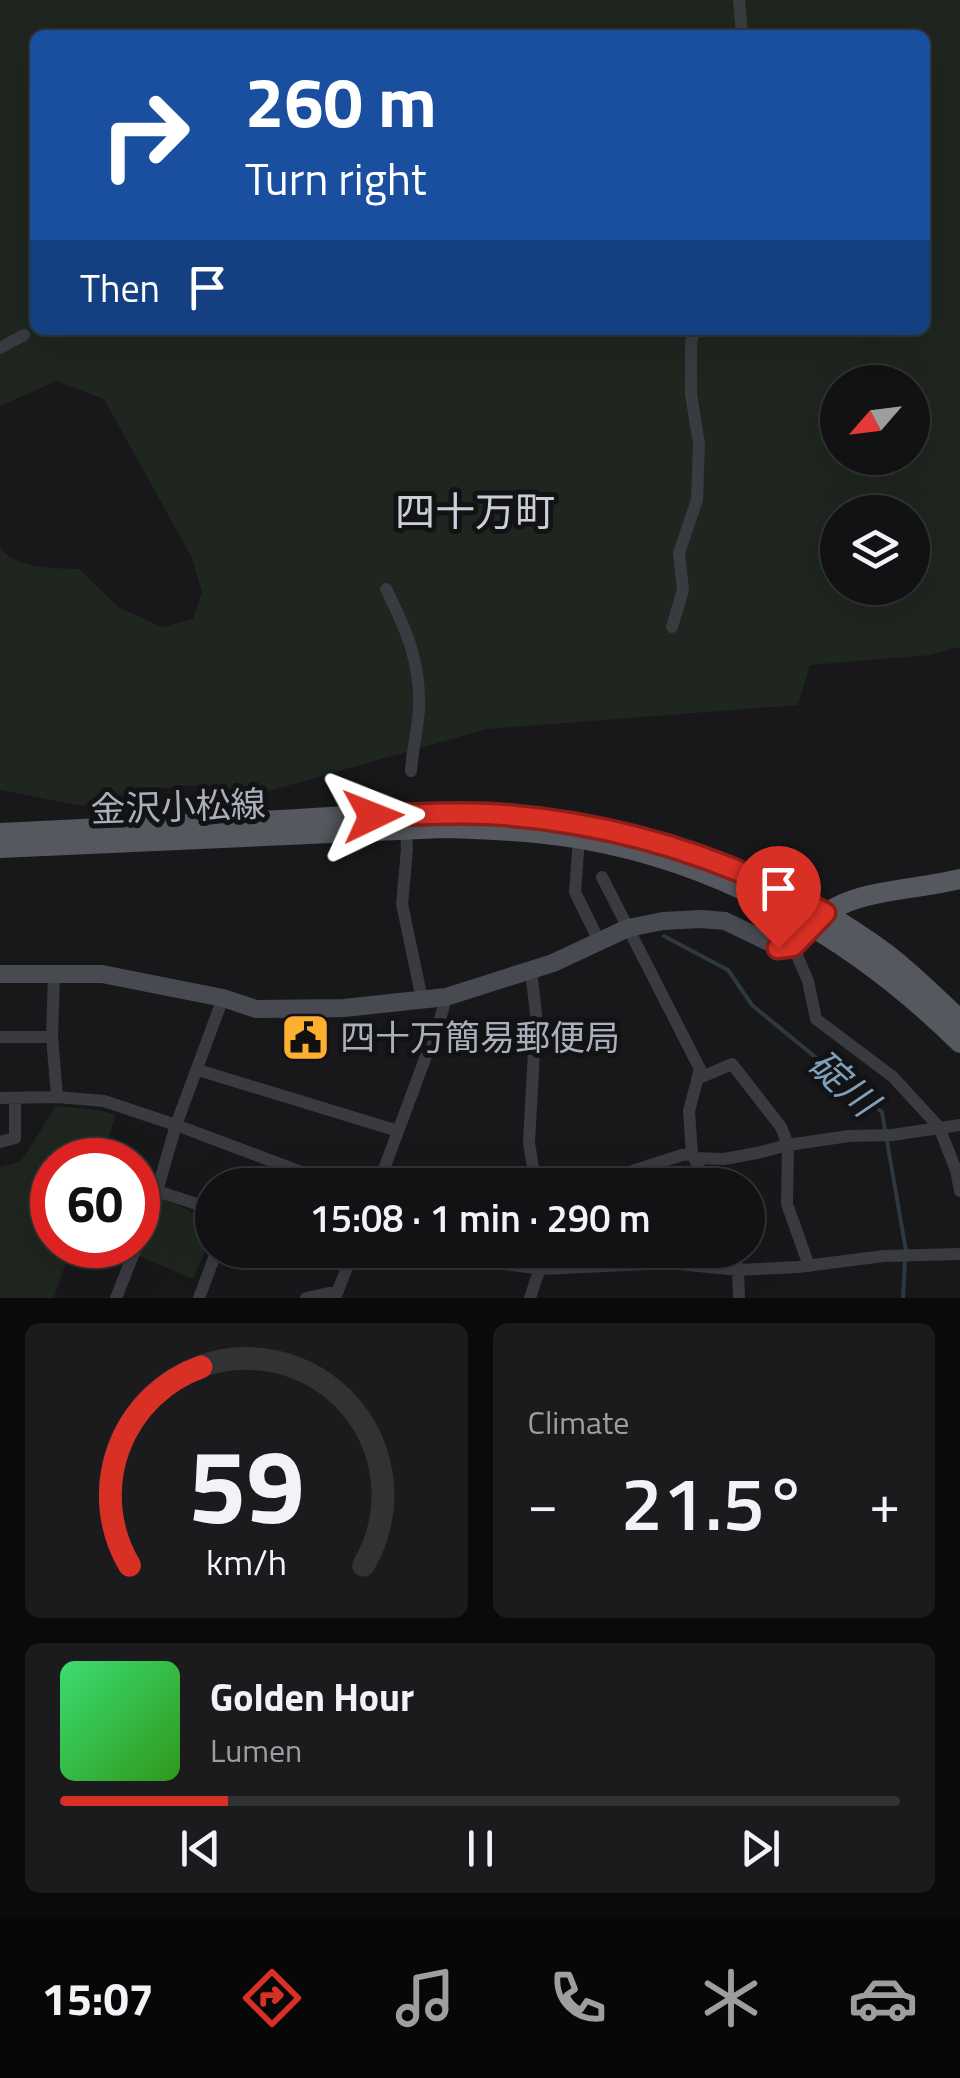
<!DOCTYPE html>
<html lang="en">
<head>
<meta charset="utf-8">
<style>
	body { margin:0; font-family:"Titillium Web","Noto Sans JP",sans-serif; background:#1b1b1d; color:#f1f3f6; height:100vh; display:flex; flex-direction:column; font-size:38px; white-space:nowrap }
	* { box-sizing:border-box; margin:0 }
	p { font-size:32px; color:#9c9ea0 }
	.icon { flex:none; width:55px; height:55px; fill:none; stroke:currentColor; stroke-width:2; stroke-linecap:round; stroke-linejoin:round }
	.map { position:relative; height:1298px; overflow:hidden }
	.details { display:flex; flex-direction:column; gap:25px; padding:25px; background:#0a0a0b; flex:1 }
	.details>* { flex:none }
	.hud { position:absolute; left:30px; top:30px; width:900px; height:305px; border-radius:15px; box-shadow:0 10px 40px #0002,0 0 0 2px #313234; background:#1a4fa0; color:#fff; overflow:hidden }
	.needle { width:65px; rotate:242deg }
	.tools { position:absolute; left:820px; top:365px; display:grid; gap:20px }
	.tools a { display:grid; place-items:center; width:110px; height:110px; border-radius:50%; background:#121214; box-shadow:0 10px 40px #0002,0 0 0 2px #313234; font-size:50px }
	.speed { position:absolute; left:30px; top:1138px; display:flex; gap:20px; font-size:50px; font-weight:700; text-align:center }
	.speed>* { display:grid; place-content:center; width:130px; height:130px; border-radius:50%; background:#121214; box-shadow:0 10px 40px #0002,0 0 0 2px #313234; line-height:1 }
	.speed .limit { border:15px solid #d22; background:#fff; color:#111 }
	.pin { position:absolute; display:grid; place-items:center; width:85px; height:85px; color:#fff; margin:-102px -42px; border-radius:50% 50% 50% 0; rotate:-45deg; box-shadow:0 0 10px #0007 }
	.pin .icon { rotate:45deg }
	.me { position:absolute; width:110px; margin:-55px; rotate:88deg; stroke-linejoin:round; filter:drop-shadow(0 0 8px #0008) }
	.turn { display:flex; align-items:center; gap:35px; height:210px; padding:0 50px; font-size:45px }
	.turn .icon { width:130px; height:130px; stroke-width:2.5 }
	.turn b { display:block; font-size:70px; line-height:85px }
	.then { display:flex; align-items:center; height:95px; padding:0 50px; background:#0003; gap:20px; font-size:38px }
	.big { font-size:75px; font-weight:600; line-height:1.1 }
	.details .tile { flex:1; display:flex; flex-direction:column; justify-content:center; gap:15px; min-width:0; padding:0 35px; border-radius:15px; background:#1b1b1d }
	.details .dial { align-items:center; gap:0 }
	.dial svg { height:260px; overflow:visible; fill:none; stroke:#313234; stroke-width:7; stroke-linecap:round; text-anchor:middle }
	.dial text { fill:#f1f3f6; stroke:none }
	.song { display:flex; align-items:center; gap:30px }
	.cover { width:120px; height:120px; border-radius:15px; background:linear-gradient(135deg,hsl(140 70% 55%),hsl(110 70% 35%)) }
	.played { height:10px; border-radius:5px; background:linear-gradient(90deg,#d93025 20%,#313234 20%) }
	.keys { display:flex; justify-content:space-around; direction:ltr }
	.heat { display:flex; justify-content:space-between; align-items:center; font-size:55px; direction:ltr }
	.details .tiles { flex:1; display:grid; gap:25px; grid-template-columns:1fr 1fr }
	.tile:last-child { grid-column:span 2 }
	.trip { position:absolute; left:195px; top:1168px; width:570px; height:100px; border-radius:50px; background:#121214; box-shadow:0 10px 40px #0002,0 0 0 2px #313234; font-weight:600; line-height:100px; text-align:center }
	.tabs { display:flex; height:160px; justify-content:space-around; align-items:center; background:#070708; color:#9c9ea0 }
	.tabs .icon { width:70px; height:70px }
	.tabs .selected { color:#d93025 }
	.tabs b { font-size:45px; color:#f1f3f6 }
	.map>svg:first-child { display:block }
</style>
</head>
<body>
<div class="map">
<svg width="960" height="1298" viewBox="0 0 960 1298">
	<rect width="100%" height="100%" fill="#18181b"/>
	<path fill="#1e261f" fill-rule="evenodd" d="M0 0H960V647L930 655 810 665 798 705 487 729 262 793 199 785 139 790 100 805H76L0 790V548C18 569 53 568 79 569L118 607 162 627 193 619 202 592 192 558 104 399 56 381 0 406ZM35 35H925V330H35ZM838 382H912V458H838ZM838 512H912V588H838Z
		M56 1106 98 1110 116 1115 100 1160H52V1245H72L54 1298H0V1167L21 1161Z
		M160 1197 212 1221V1235L193 1279 139 1256Z"/>
	<g fill="none" stroke-linecap="round" stroke-linejoin="round">
		<path stroke="#2d3840" stroke-width="4" d="M664 936 728 970 752 1005 882 1112 906 1251
			M903 1298 905 1261"/>
		<path stroke="#393b40" stroke-width="12" d="M739 0 742 35
			M0 348 24 335
			M386 589C406 629 421 663 419 709 418 730 412 751 411 771
			M672 627 683 590 679 553 697 500 699 444 691 394V343L694 330
			M406 830 407 849 402 904 422 999
			M579 838 575 892 599 941
			M602 877 700 1069 689 1111 692 1154 708 1185
			M793 946 808 981 816 1019 893 1077 939 1127 956 1170 960 1191
			M531 971 536 1014 529 1143 536 1185
			M54 973 52 1037 57 1097
			M0 1037H52
			M198 1070 398 1131
			M697 1079 732 1064 781 1127 788 1145 787 1204 809 1266
			M0 1098 57 1097 104 1101 176 1125 336 1185
			M0 1142 15 1138V1098
			M694 1158 724 1159 757 1153 788 1145 849 1136 892 1135 960 1125
			M382 1173 409 1185
			M378 1185 441 1016 446 997
			M589 1185 682 1155 692 1154
			M157 1191 212 1209
			M138 1243 157 1191 176 1125 223 998
			M330 1250 351 1258
			M441 1250 453 1257 542 1269 669 1263 738 1270 798 1267 884 1256 960 1254
			M733 1250 738 1270 739 1298
			M116 1298 137 1245
			M199 1298 217 1250
			M306 1298 338 1291
			M335 1298 354 1250
			M530 1298 546 1250"/>
		<path stroke="#474a50" stroke-width="18" d="M0 974H102L223 998 256 1009 344 1008 446 997 553 963 628 928 663 921 701 919 725 921 783 949 793 946 813 925"/>
		<path stroke="#55585f" stroke-width="20" d="M0 833C93 828 187 824 280 820 348 816 417 811 485 814 628 820 772 869 887 954 913 974 936 997 960 1020
			M0 848 443 828C489 829 535 831 581 839 726 864 856 940 960 1043
			M818 920C851 888 916 891 960 879"/>
	</g>
	<g fill="none" stroke-linecap="round" stroke-linejoin="round">
		<defs>
			<path id="route" d="M373 816C412 815 450 812 489 814 607 821 721 855 825 913L793 946 778 948"/>
		</defs>
		<use href="#route" stroke="#8d1f18" stroke-width="25"/>
		<use href="#route" stroke="#d93025" stroke-width="18"/>
	</g>
	<defs>
		<symbol id="civic-square" viewBox="-11 -11 22 22"><rect x="-9" y="-9" width="18" height="18" rx="4" fill="#fdaf2f" stroke="#131316"/><path d="M-.6-6.5H3V-4.5H.6V-3L4-1V1h2V6H-6V1h2V-1L-.6-3ZM-1.2 2.5V6h2.4V2.5Z" fill="#111"/></symbol>
	</defs>
	<g fill-rule="evenodd">
		<use href="#civic-square" x="278" y="1010" width="55" height="55"/>
	</g>
	<g text-anchor="middle" stroke-width="10" stroke-linejoin="round" paint-order="stroke">
		<g font-size="35" fill="#aab0bb" stroke="#131316">
			<text transform="translate(178 807) rotate(-2)" y="12">金沢小松線</text>
		</g>
		<g font-size="35" fill="#aab0bb" stroke="#131316" text-anchor="start">
			<text x="340" y="1050">四十万簡易郵便局</text>
		</g>
		<g font-size="38" font-style="italic" fill="#7fa0b8" stroke="#131316">
			<text transform="translate(843 1083) rotate(42)" y="13">碇川</text>
		</g>
		<g font-size="40" fill="#cbcfd7" stroke="#131316">
			<text x="475" y="526">四十万町</text>
		</g>
	</g>
</svg>
<div class="tools">
<a><svg class="needle" viewBox="-14 -14 28 28"><path d="M0-13l5 13h-10z" fill="#e53935"/><path d="M0 13l5-13h-10z" fill="#9c9ea0"/></svg></a>
<a><svg class="icon" aria-label="layers" viewBox="0 0 24 24"><path d="M12 4l9 5-9 5-9-5zM3 14l9 5 9-5"/></svg></a>
</div>
<div class="speed"><div class="limit">60</div></div>
<div class="pin" style="left:778px;top:948px;background:#d93025"><svg class="icon" aria-label="arrive" viewBox="0 0 24 24"><path d="M6 21V4h12l-3 4 3 4H6"/></svg></div>
<svg class="me" style="left:373px;top:816px" viewBox="-20 -20 40 40"><path d="M0-17L14 15 0 8-14 15z" fill="#d93025" stroke="#fff" stroke-width="4"/></svg>
<div class="trip">15:08 · 1 min · 290 m</div>
<div class="hud">
<div class="turn"><svg class="icon" aria-label="right" viewBox="0 0 24 24"><path d="M7 20v-9h11M14 6l5 5-5 5"/></svg><div><b>260 m</b>Turn right</div></div>
<div class="then">Then<svg class="icon" aria-label="arrive" viewBox="0 0 24 24"><path d="M6 21V4h12l-3 4 3 4H6"/></svg></div>
</div>
</div>
<section class="details">
<div class="tiles">
<div class="tile dial"><svg viewBox="0 0 100 80">
<path d="M14 69A42 42 0 1 1 86 69"/>
<path d="M14 69A42 42 0 0 1 36 8" stroke="#d93025"/>
<text x="50" y="56" font-size="32" font-weight="700">59</text>
<text x="50" y="72" font-size="11">km/h</text>
</svg></div>
<div class="tile"><p>Climate</p>
<div class="heat"><a>−</a><b class="big">21.5°</b><a>+</a></div>
</div>
<div class="tile">
<div class="song"><i class="cover"></i><div><b>Golden Hour</b><p>Lumen</p></div></div>
<div class="played"></div>
<div class="keys"><svg class="icon" aria-label="previous" viewBox="0 0 24 24"><path d="M18 5L8 12l10 7zM5 5v14"/></svg><svg class="icon" aria-label="pause" viewBox="0 0 24 24"><path d="M8 5v14M16 5v14"/></svg><svg class="icon" aria-label="next" viewBox="0 0 24 24"><path d="M6 5l10 7-10 7zM19 5v14"/></svg></div>
</div>
</div>
</section>
<nav class="tabs">
<b>15:07</b>
<svg class="icon selected" aria-label="directions" viewBox="0 0 24 24"><path d="M12 3l9 9-9 9-9-9zM9 14v-3h6M13 9l2 2-2 2"/></svg>
<svg class="icon" aria-label="music" viewBox="0 0 24 24"><path d="M9 18V5l10-2v13"/><circle cx="6" cy="18" r="3"/><circle cx="16" cy="16" r="3"/></svg>
<svg class="icon" aria-label="phone" viewBox="0 0 24 24"><path d="M5 4h4l2 5-3 2q2 4 5 5l2-3 5 2v4C11 20 4 13 5 4z"/></svg>
<svg class="icon" aria-label="climate" viewBox="0 0 24 24"><path d="M12 3v18M4 7l16 10M4 17L20 7"/></svg>
<svg class="icon" aria-label="car" viewBox="0 0 24 24"><path d="M5 17H2v-5l4-1 3-4h7l3 4 3 1v5h-3M9 17h6M6 11h13"/><circle cx="7" cy="17" r="2"/><circle cx="17" cy="17" r="2"/></svg>
</nav>
</body>
</html>
